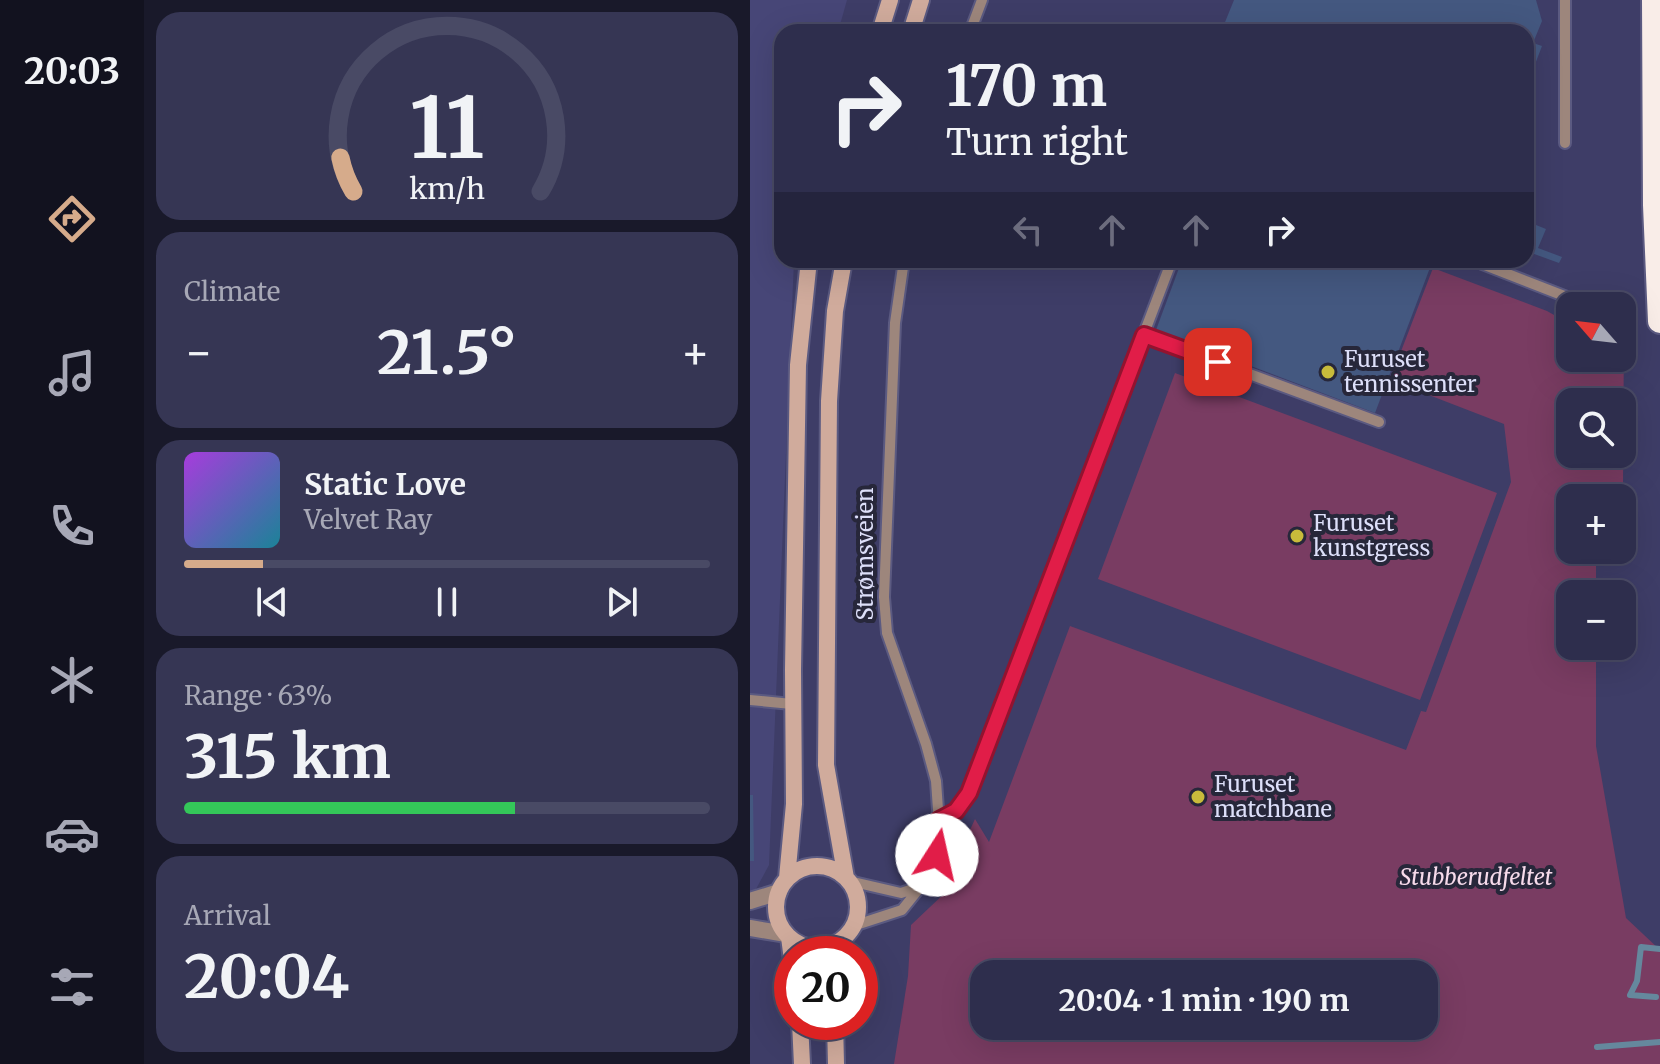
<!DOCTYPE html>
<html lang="en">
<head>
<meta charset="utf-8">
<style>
	body { margin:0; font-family:Merriweather,serif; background:#363654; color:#f1f3f6; height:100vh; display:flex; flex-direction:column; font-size:30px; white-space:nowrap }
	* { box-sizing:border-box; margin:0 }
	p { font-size:26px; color:#a7a8b6 }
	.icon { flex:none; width:44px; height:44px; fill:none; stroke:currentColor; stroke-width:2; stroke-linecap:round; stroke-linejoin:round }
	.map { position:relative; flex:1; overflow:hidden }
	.side { display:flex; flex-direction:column; gap:12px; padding:12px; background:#19192a; width:606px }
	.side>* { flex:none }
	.guide { position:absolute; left:24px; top:24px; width:760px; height:244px; border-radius:24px; box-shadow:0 8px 32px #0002,0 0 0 2px #494a65; background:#2e2e4d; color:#f1f3f6; overflow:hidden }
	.needle { width:52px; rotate:298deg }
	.buttons { position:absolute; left:806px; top:292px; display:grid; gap:16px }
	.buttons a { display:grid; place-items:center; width:80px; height:80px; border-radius:16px; background:#2e2e4d; box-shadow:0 8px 32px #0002,0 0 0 2px #494a65; font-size:40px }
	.speed { position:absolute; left:24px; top:936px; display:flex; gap:16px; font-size:40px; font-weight:700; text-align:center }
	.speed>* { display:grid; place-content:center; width:104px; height:104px; border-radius:50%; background:#2e2e4d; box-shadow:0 8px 32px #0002,0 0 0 2px #494a65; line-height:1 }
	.speed .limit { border:12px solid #d22; background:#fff; color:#111 }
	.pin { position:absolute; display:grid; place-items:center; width:68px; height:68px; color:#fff; margin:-34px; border-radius:16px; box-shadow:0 4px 12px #0006 }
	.me { position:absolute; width:88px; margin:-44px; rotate:10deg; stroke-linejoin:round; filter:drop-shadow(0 0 6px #0008) }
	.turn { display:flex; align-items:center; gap:28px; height:168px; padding:0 40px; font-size:36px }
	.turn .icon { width:104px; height:104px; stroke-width:2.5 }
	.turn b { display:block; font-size:56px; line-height:68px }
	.lanes { display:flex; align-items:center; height:76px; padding:0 40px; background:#0003; justify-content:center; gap:40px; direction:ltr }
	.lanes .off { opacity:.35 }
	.big { font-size:60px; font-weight:700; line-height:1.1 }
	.side .widget { flex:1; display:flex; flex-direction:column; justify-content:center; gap:12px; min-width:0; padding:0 28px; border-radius:24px; background:#363654 }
	.side .dial { align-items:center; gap:0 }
	.dial svg { height:208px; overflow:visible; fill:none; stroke:#494a65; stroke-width:7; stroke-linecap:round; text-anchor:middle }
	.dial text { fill:#f1f3f6; stroke:none }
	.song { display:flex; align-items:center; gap:24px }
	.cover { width:96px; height:96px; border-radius:12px; background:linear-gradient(135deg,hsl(280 70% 55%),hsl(190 70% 35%)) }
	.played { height:8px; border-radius:4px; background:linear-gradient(90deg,#d6ab8b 15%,#494a65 15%) }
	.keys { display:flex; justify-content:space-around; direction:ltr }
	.heat { display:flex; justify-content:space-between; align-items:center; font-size:44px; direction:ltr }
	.charge { height:12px; border-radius:6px; background:linear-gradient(90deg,#34c759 63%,#494a65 0) }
	.trip { position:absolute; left:220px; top:960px; width:468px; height:80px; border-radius:24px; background:#2e2e4d; box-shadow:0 8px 32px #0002,0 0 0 2px #494a65; font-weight:700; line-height:80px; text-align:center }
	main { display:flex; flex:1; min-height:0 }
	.tabs { display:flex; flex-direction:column; width:144px; justify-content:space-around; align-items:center; background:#12121f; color:#a7a8b6 }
	.tabs .icon { width:56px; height:56px }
	.tabs .on { color:#d6ab8b }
	.tabs b { font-size:36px; color:#f1f3f6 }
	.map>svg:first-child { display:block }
</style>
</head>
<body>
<main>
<nav class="tabs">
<b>20:03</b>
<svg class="icon on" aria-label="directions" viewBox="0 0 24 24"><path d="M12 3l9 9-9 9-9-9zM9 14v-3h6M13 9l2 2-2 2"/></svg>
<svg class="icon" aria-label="music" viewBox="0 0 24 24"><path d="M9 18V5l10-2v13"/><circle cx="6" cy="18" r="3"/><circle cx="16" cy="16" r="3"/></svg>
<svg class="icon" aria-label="phone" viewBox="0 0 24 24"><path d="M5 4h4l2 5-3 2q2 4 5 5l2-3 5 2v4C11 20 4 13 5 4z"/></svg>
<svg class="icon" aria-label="climate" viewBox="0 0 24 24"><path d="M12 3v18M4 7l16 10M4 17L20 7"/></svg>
<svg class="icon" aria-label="car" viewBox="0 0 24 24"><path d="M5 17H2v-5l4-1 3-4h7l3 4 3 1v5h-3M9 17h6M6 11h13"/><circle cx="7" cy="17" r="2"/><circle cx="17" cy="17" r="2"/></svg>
<svg class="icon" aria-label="filters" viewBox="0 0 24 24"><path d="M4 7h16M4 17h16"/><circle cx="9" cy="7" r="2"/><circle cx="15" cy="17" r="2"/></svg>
</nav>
<section class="side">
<div class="widget dial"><svg viewBox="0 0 100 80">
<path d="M14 69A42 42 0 1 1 86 69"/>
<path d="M14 69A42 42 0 0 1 9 56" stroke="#d6ab8b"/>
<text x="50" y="56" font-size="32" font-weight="700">11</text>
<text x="50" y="72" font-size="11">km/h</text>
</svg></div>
<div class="widget"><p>Climate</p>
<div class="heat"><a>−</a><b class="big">21.5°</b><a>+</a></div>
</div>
<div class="widget">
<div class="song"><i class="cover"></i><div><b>Static Love</b><p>Velvet Ray</p></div></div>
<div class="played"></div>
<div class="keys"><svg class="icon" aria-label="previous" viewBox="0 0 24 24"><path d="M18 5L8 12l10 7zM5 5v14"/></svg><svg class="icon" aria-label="pause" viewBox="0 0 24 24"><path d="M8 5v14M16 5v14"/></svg><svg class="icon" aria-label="next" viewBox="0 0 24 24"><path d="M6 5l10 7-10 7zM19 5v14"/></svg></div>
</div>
<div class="widget"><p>Range · 63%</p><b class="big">315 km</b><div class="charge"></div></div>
<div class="widget"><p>Arrival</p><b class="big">20:04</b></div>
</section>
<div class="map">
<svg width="910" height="1064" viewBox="0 0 910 1064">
	<rect width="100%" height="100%" fill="#3e3d67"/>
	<path fill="#474677" d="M0 0H97L88 32H32V260H44L19 865 0 900Z"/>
	<path fill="#793c62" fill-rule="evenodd" d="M683 268 797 311 820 324V358H872L874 323 873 487 862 498H820V550H846V594H820V646H846V746L876 918 910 950V1064H144L158 976 161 925 198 890 213 845 225 819 239 842 320 626 656 750 671 711 676 712 761 482 754 424 640 380ZM872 402V454H820V402ZM674 974V1026H234V974Z
		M425 373 747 493 670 700 348 579Z"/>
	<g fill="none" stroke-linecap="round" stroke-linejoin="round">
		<path stroke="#65889d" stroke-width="6" d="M906 997 880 995 887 981 891 947 910 949
			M847 1047 910 1042"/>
	</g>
	<path fill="#445880" d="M484 0H786L792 21 783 43 792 46 776 88V32H471Z
		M776 221 796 229 788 248 812 257 809 263 776 251Z
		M432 260H668L681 265 625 413 406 330Z
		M0 795H3L4 861H0Z"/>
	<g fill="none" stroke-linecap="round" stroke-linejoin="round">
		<defs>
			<path id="service" d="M220 32 232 0
				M815 143V0
				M722 260 840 306
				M394 335 629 422
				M0 700 42 704
				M189 820 206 811 219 793 422 260
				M99 881 151 893 172 886
				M103 926 152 910 180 875 190 838 186 781 176 744 137 633 134 597 145 323 154 260"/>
			<path id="minor" d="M0 901 29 892
				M0 928 36 934"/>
			<path id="secondary" d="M130 32 140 0
				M161 32 171 0
				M94 260 85 311 79 401 76 765 96 878
				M26 907a41 41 0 1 1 82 0a41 41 0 1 1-82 0Z
				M37 878 44 804 43 670 48 365 59 260
				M39 937 42 960
				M50 1022 52 1064
				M85 1022 86 1064"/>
			<path id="motorway" d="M904 0 905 205 910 321"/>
		</defs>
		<use href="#service" stroke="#5b5a81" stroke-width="14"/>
		<use href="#minor" stroke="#5b5a81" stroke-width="20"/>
		<use href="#secondary" stroke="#5b5a81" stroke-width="20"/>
		<use href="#motorway" stroke="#5b5a81" stroke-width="28"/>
		<use href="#service" stroke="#9d867c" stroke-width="10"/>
		<use href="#minor" stroke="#9d867c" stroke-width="16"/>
		<use href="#secondary" stroke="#d0ab9c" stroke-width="16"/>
		<use href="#motorway" stroke="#f9ede8" stroke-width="24"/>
	</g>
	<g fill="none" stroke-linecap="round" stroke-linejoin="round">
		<defs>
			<path id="route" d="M187 855 189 820 206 811 219 793 394 335 468 362"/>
		</defs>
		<use href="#route" stroke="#92132f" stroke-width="20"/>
		<use href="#route" stroke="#e11d48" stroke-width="14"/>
	</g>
	<g fill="#c8bb3b" stroke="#27273a" stroke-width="3">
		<circle cx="578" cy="372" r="8"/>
		<circle cx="547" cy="536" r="8"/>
		<circle cx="448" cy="797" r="8"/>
	</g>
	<g text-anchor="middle" stroke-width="8" stroke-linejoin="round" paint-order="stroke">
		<g font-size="22" fill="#dddff9" stroke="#27273a" text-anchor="start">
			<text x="594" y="367">Furuset<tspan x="594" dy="25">tennissenter</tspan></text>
			<text x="563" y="531">Furuset<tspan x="563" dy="25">kunstgress</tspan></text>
			<text x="464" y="792">Furuset<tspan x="464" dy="25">matchbane</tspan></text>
		</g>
		<g font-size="22" fill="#dddff9" stroke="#27273a">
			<text transform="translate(115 554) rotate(-90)" y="8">Strømsveien</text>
		</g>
		<g font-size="22" font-style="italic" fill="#f7dbeb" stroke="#27273a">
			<text x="726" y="885">Stubberudfeltet</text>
		</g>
	</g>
</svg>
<div class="buttons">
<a><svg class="needle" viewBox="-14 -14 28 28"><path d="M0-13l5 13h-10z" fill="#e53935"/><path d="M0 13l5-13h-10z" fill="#a7a8b6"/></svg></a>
<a><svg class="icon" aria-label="search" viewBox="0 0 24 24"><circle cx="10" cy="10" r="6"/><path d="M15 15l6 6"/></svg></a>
<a>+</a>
<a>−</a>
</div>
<div class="speed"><div class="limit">20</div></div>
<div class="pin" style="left:468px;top:362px;background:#d93025"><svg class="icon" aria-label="arrive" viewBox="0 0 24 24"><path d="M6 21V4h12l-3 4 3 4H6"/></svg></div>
<svg class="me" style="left:187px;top:855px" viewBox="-20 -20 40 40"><circle r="19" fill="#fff"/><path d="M0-13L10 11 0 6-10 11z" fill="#e11d48"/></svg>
<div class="trip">20:04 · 1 min · 190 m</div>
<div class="guide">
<div class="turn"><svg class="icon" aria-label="right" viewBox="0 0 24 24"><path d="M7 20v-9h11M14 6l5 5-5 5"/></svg><div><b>170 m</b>Turn right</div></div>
<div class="lanes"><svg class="icon off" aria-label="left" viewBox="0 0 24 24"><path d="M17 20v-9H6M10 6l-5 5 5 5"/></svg><svg class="icon off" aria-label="ahead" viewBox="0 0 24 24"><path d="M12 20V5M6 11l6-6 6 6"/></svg><svg class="icon off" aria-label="ahead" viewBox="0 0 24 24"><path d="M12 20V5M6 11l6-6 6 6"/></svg><svg class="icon" aria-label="right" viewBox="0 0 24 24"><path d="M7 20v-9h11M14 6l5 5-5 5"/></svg></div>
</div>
</div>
</main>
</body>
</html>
